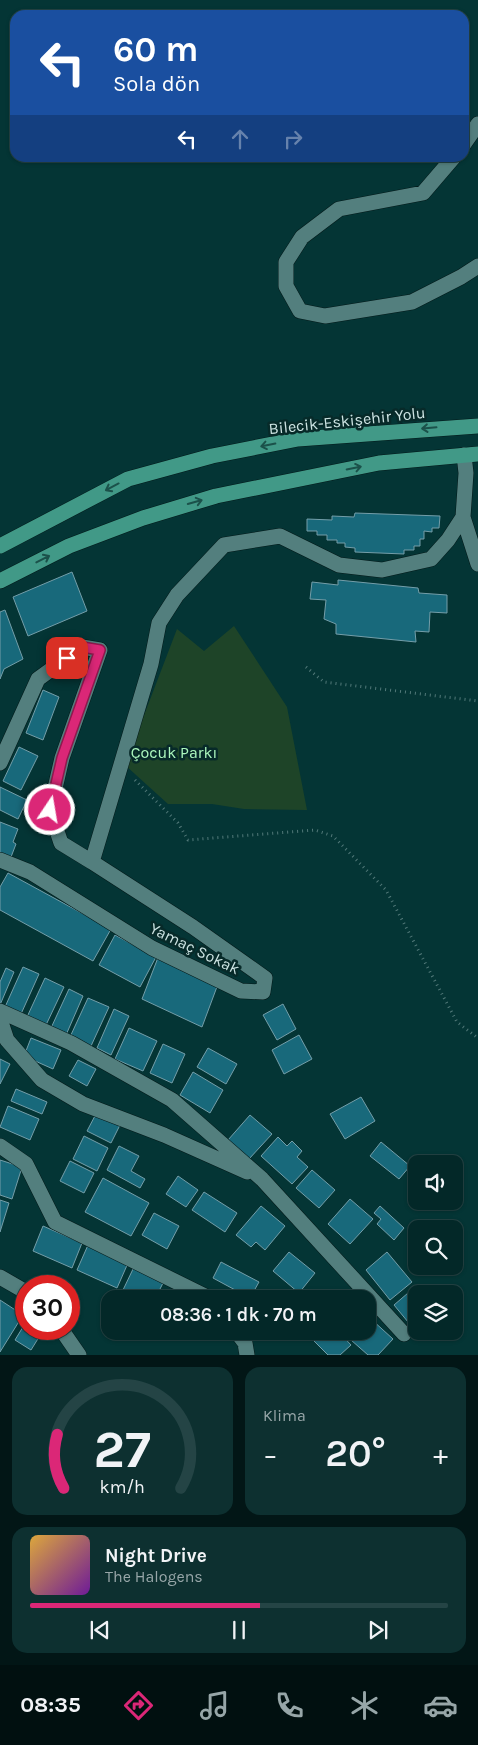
<!DOCTYPE html>
<html lang="tr">
<head>
<meta charset="utf-8">
<style>
	body { margin:0; font-family:Karla,sans-serif; background:#0d3030; color:#f1f3f6; height:100vh; display:flex; flex-direction:column; font-size:19px; white-space:nowrap }
	* { box-sizing:border-box; margin:0 }
	p { font-size:16px; color:#97a6a8 }
	.icon { flex:none; width:28px; height:28px; fill:none; stroke:currentColor; stroke-width:2; stroke-linecap:round; stroke-linejoin:round }
	.map { position:relative; height:1355px; overflow:hidden }
	.details { display:flex; flex-direction:column; gap:12px; padding:12px; background:#021616; flex:1 }
	.details>* { flex:none }
	.hud { position:absolute; left:10px; top:10px; width:459px; height:152px; border-radius:15px; box-shadow:0 1px 4px #0004,0 0 0 1px #244445; background:#1a4fa0; color:#fff; overflow:hidden }
	.tools { position:absolute; left:408px; top:1155px; display:grid; gap:10px }
	.tools a { display:grid; place-items:center; width:55px; height:55px; border-radius:10px; background:#032828; box-shadow:0 1px 4px #0004,0 0 0 1px #244445; font-size:25px }
	.speed { position:absolute; left:15px; top:1275px; display:flex; gap:10px; font-size:25px; font-weight:700; text-align:center }
	.speed>* { display:grid; place-content:center; width:65px; height:65px; border-radius:50%; background:#032828; box-shadow:0 1px 4px #0004,0 0 0 1px #244445; line-height:1 }
	.speed .limit { border:8px solid #d22; background:#fff; color:#111 }
	.pin { position:absolute; display:grid; place-items:center; width:42px; height:42px; color:#fff; margin:-21px; border-radius:10px; box-shadow:0 2px 8px #0006 }
	.me { position:absolute; width:55px; margin:-28px; rotate:12deg; stroke-linejoin:round; filter:drop-shadow(0 0 4px #0008) }
	.turn { display:flex; align-items:center; gap:18px; height:105px; padding:0 20px; font-size:22px }
	.turn .icon { width:65px; height:65px; stroke-width:2.5 }
	.turn b { display:block; font-size:35px; line-height:42px }
	.lanes { display:flex; align-items:center; height:48px; padding:0 20px; background:#0003; justify-content:center; gap:25px; direction:ltr }
	.lanes .off { opacity:.35 }
	.big { font-size:38px; font-weight:600; line-height:1.1 }
	.details .widget { flex:1; display:flex; flex-direction:column; justify-content:center; gap:8px; min-width:0; padding:0 18px; border-radius:15px; background:#0d3030 }
	.details .dial { align-items:center; gap:0 }
	.dial svg { height:130px; overflow:visible; fill:none; stroke:#244445; stroke-width:7; stroke-linecap:round; text-anchor:middle }
	.dial text { fill:#f1f3f6; stroke:none }
	.song { display:flex; align-items:center; gap:15px }
	.cover { width:60px; height:60px; border-radius:8px; background:linear-gradient(135deg,hsl(40 70% 55%),hsl(280 70% 35%)) }
	.played { height:5px; border-radius:2px; background:linear-gradient(90deg,#db2777 55%,#244445 55%) }
	.keys { display:flex; justify-content:space-around; direction:ltr }
	.heat { display:flex; justify-content:space-between; align-items:center; font-size:28px; direction:ltr }
	.details .tiles { flex:1; display:grid; gap:12px; grid-template-columns:1fr 1fr }
	.widget:last-child { grid-column:span 2 }
	.trip { position:absolute; left:101px; top:1290px; width:275px; height:50px; border-radius:15px; background:#032828; box-shadow:0 1px 4px #0004,0 0 0 1px #244445; font-weight:600; line-height:50px; text-align:center }
	.menu { display:flex; height:80px; justify-content:space-around; align-items:center; background:#011010; color:#97a6a8 }
	.menu .icon { width:35px; height:35px }
	.menu .selected { color:#db2777 }
	.menu b { font-size:22px; color:#f1f3f6 }
	.map>svg:first-child { display:block }
</style>
</head>
<body>
<div class="map">
<svg width="478" height="1355" viewBox="0 0 478 1355">
	<rect width="100%" height="100%" fill="#043535"/>
	<path fill="#1e4428" d="M234 626 287 707 307 810 244 809 212 804H168L125 765 177 629 204 651Z"/>
	<path fill="#18697b" stroke="#749ea9" d="M355 513 440 516 439 528H432V532L424 531V539H420V546H414V550H404V554L355 552V548L345 547V543H337V540H327V535H317V531H307V519L332 520V516L354 517Z
		M72 572 87 611 28 636 13 597Z
		M338 580 418 588 419 593 447 595V613L430 612 429 632 415 631 416 642 336 634V624L324 619 326 600 310 599 312 582 338 585Z
		M5 610 23 659 4 669 0 679V612Z
		M43 690 59 697 43 740 26 733Z
		M19 747 38 756 21 790 3 781Z
		M0 787 27 800 18 819 0 810Z
		M0 822 18 829 13 842 16 844 11 857 0 853Z
		M8 873 111 929 93 961 0 910V887Z
		M115 935 156 957 140 987 99 965Z
		M159 955 218 984 202 1027 142 999Z
		M23 967 39 974 21 1014 5 1007Z
		M6 968 14 972 0 1005V982Z
		M45 978 64 987 46 1025 27 1017Z
		M69 989 83 996 66 1035 51 1028Z
		M88 998 109 1007 91 1046 70 1037Z
		M283 1004 296 1029 277 1040 263 1015Z
		M114 1009 129 1016 111 1055 97 1048Z
		M129 1028 157 1041 143 1071 115 1059Z
		M299 1035 312 1059 284 1074 272 1050Z
		M31 1038 61 1050 53 1069 24 1056Z
		M163 1044 185 1054 172 1083 150 1073Z
		M208 1048 237 1064 226 1084 197 1067Z
		M0 1059 10 1064 0 1084Z
		M78 1060 96 1069 87 1086 69 1076Z
		M193 1072 223 1090 210 1113 180 1095Z
		M16 1089 47 1102 42 1114 11 1101Z
		M361 1097 375 1121 345 1139 330 1114Z
		M8 1106 39 1119 30 1140 0 1127Z
		M97 1112 120 1125 111 1143 87 1131Z
		M250 1115 272 1134 249 1159 228 1140Z
		M84 1136 108 1148 97 1171 73 1159Z
		M278 1137 287 1146 292 1141 302 1151 297 1157 308 1167 292 1184 261 1156Z
		M381 1142 410 1166 399 1179 370 1156Z
		M119 1146 139 1156 131 1171 145 1179 140 1188 107 1170Z
		M0 1160 22 1167 12 1199 0 1195Z
		M70 1161 94 1173 84 1193 60 1181Z
		M312 1170 335 1190 319 1208 296 1188Z
		M178 1176 198 1190 186 1207 166 1194Z
		M103 1178 149 1203 131 1236 85 1212Z
		M204 1192 237 1213 225 1232 192 1210Z
		M350 1199 373 1219 350 1244 328 1224Z
		M0 1200 9 1203 0 1232Z
		M261 1206 285 1226 265 1250 256 1242 251 1247 236 1235Z
		M380 1206 404 1228 394 1240 377 1224 381 1219 374 1213Z
		M154 1213 179 1226 167 1249 142 1235Z
		M43 1226 82 1243 72 1268 33 1251Z
		M88 1245 128 1263 117 1288 77 1270Z
		M289 1252 315 1273 299 1293 273 1271Z
		M387 1252 412 1282 390 1300 366 1270Z
		M221 1262 259 1282 250 1298 213 1278Z
		M134 1267 164 1281 155 1299H140L123 1290Z
		M415 1287 421 1294H416V1325L413 1328 394 1305Z
		M288 1290 297 1299H280Z
		M0 1300 23 1315 0 1352Z
		M371 1319 393 1339 378 1355H368L351 1340 359 1331H368V1322Z
		M26 1322V1329H44L31 1350 15 1340Z
		M322 1331H338L351 1345 340 1355H328L313 1340Z"/>
	<g fill="none" stroke-linecap="round" stroke-linejoin="round">
		<defs>
			<path id="minor" d="M464 144 478 124
				M453 158 423 193 339 209 302 237 286 262V286L300 311 325 316 412 302 461 277 478 266
				M463 517 478 564
				M0 763 38 679 82 647 100 650 62 758 50 810 61 843 92 862 151 664 159 623 177 595 224 545 280 536 339 565 382 570 431 559 448 540 463 517 466 473 464 455
				M0 860 30 872 152 948 241 991 263 992 265 978 193 927 92 862
				M0 1011 71 1043 172 1100 262 1179 404 1334
				M0 1019 7 1040 42 1080 83 1104 164 1135 247 1172
				M0 1146 26 1164 55 1222 211 1299
				M0 1277 26 1292
				M61 1329 79 1355
				M236 1331 245 1343 247 1355"/>
			<path id="major" d="M0 546 128 479 212 456 298 439 478 426
				M0 581 69 546 143 518 216 496 379 463 478 454"/>
		</defs>
		<use href="#minor" stroke="#041a1a" stroke-width="16"/>
		<use href="#major" stroke="#041a1a" stroke-width="16"/>
		<path stroke="#527979" stroke-width="3" stroke-dasharray="1 4" stroke-linecap="butt" d="M306 667 324 682 478 701
			M135 780 178 823 188 840 315 830 333 836 386 890 457 1022 478 1038"/>
		<use href="#minor" stroke="#537f7e" stroke-width="15"/>
		<use href="#major" stroke="#419987" stroke-width="15"/>
	</g>
	<defs><path id="oneway-shaft" d="M-6 0H5M1.5-3L5.5 0L1.5 3" fill="none" stroke-width="1.6" stroke-linecap="round" stroke-linejoin="round" transform="scale(1.25)"/></defs>
	<g stroke="#1b514a">
		<use href="#oneway-shaft" transform="translate(429 428) rotate(175)"/>
		<use href="#oneway-shaft" transform="translate(268 445) rotate(169)"/>
		<use href="#oneway-shaft" transform="translate(354 468) rotate(-11)"/>
		<use href="#oneway-shaft" transform="translate(112 487) rotate(152)"/>
		<use href="#oneway-shaft" transform="translate(195 502) rotate(-16)"/>
		<use href="#oneway-shaft" transform="translate(43 559) rotate(-27)"/>
	</g>
	<g fill="none" stroke-linecap="round" stroke-linejoin="round">
		<defs>
			<path id="route" d="M50 810 62 758 100 650 82 647 67 658"/>
		</defs>
		<use href="#route" stroke="#8e194d" stroke-width="12"/>
		<use href="#route" stroke="#db2777" stroke-width="9"/>
	</g>
	<g text-anchor="middle" stroke-width="5" stroke-linejoin="round" paint-order="stroke">
		<g font-size="16" fill="#cce3e2" stroke="#072a29">
			<text transform="translate(347 420) rotate(-6)" y="6">Bilecik-Eskişehir Yolu</text>
			<text transform="translate(195 948) rotate(26)" y="6">Yamaç Sokak</text>
		</g>
		<g font-size="16" fill="#acf7bd" stroke="#072a29">
			<text x="174" y="758">Çocuk Parkı</text>
		</g>
	</g>
</svg>
<div class="tools">
<a><svg class="icon" aria-label="sound" viewBox="0 0 24 24"><path d="M4 9h4l5-4v14l-5-4H4zM17 9q2 3 0 6"/></svg></a>
<a><svg class="icon" aria-label="search" viewBox="0 0 24 24"><circle cx="10" cy="10" r="6"/><path d="M15 15l6 6"/></svg></a>
<a><svg class="icon" aria-label="layers" viewBox="0 0 24 24"><path d="M12 4l9 5-9 5-9-5zM3 14l9 5 9-5"/></svg></a>
</div>
<div class="speed"><div class="limit">30</div></div>
<div class="pin" style="left:67px;top:658px;background:#d93025"><svg class="icon" aria-label="arrive" viewBox="0 0 24 24"><path d="M6 21V4h12l-3 4 3 4H6"/></svg></div>
<svg class="me" style="left:50px;top:810px" viewBox="-20 -20 40 40"><circle r="17" fill="#db2777" stroke="#fff" stroke-width="3"/><path d="M0-11L8 9 0 5-8 9z" fill="#fff"/></svg>
<div class="trip">08:36 · 1 dk · 70 m</div>
<div class="hud">
<div class="turn"><svg class="icon" aria-label="left" viewBox="0 0 24 24"><path d="M17 20v-9H6M10 6l-5 5 5 5"/></svg><div><b>60 m</b>Sola dön</div></div>
<div class="lanes"><svg class="icon" aria-label="left" viewBox="0 0 24 24"><path d="M17 20v-9H6M10 6l-5 5 5 5"/></svg><svg class="icon off" aria-label="ahead" viewBox="0 0 24 24"><path d="M12 20V5M6 11l6-6 6 6"/></svg><svg class="icon off" aria-label="right" viewBox="0 0 24 24"><path d="M7 20v-9h11M14 6l5 5-5 5"/></svg></div>
</div>
</div>
<section class="details">
<div class="tiles">
<div class="widget dial"><svg viewBox="0 0 100 80">
<path d="M14 69A42 42 0 1 1 86 69"/>
<path d="M14 69A42 42 0 0 1 10 36" stroke="#db2777"/>
<text x="50" y="56" font-size="32" font-weight="700">27</text>
<text x="50" y="72" font-size="11">km/h</text>
</svg></div>
<div class="widget"><p>Klima</p>
<div class="heat"><a>−</a><b class="big">20°</b><a>+</a></div>
</div>
<div class="widget">
<div class="song"><i class="cover"></i><div><b>Night Drive</b><p>The Halogens</p></div></div>
<div class="played"></div>
<div class="keys"><svg class="icon" aria-label="previous" viewBox="0 0 24 24"><path d="M18 5L8 12l10 7zM5 5v14"/></svg><svg class="icon" aria-label="pause" viewBox="0 0 24 24"><path d="M8 5v14M16 5v14"/></svg><svg class="icon" aria-label="next" viewBox="0 0 24 24"><path d="M6 5l10 7-10 7zM19 5v14"/></svg></div>
</div>
</div>
</section>
<nav class="menu">
<b>08:35</b>
<svg class="icon selected" aria-label="directions" viewBox="0 0 24 24"><path d="M12 3l9 9-9 9-9-9zM9 14v-3h6M13 9l2 2-2 2"/></svg>
<svg class="icon" aria-label="music" viewBox="0 0 24 24"><path d="M9 18V5l10-2v13"/><circle cx="6" cy="18" r="3"/><circle cx="16" cy="16" r="3"/></svg>
<svg class="icon" aria-label="phone" viewBox="0 0 24 24"><path d="M5 4h4l2 5-3 2q2 4 5 5l2-3 5 2v4C11 20 4 13 5 4z"/></svg>
<svg class="icon" aria-label="climate" viewBox="0 0 24 24"><path d="M12 3v18M4 7l16 10M4 17L20 7"/></svg>
<svg class="icon" aria-label="car" viewBox="0 0 24 24"><path d="M5 17H2v-5l4-1 3-4h7l3 4 3 1v5h-3M9 17h6M6 11h13"/><circle cx="7" cy="17" r="2"/><circle cx="17" cy="17" r="2"/></svg>
</nav>
</body>
</html>
